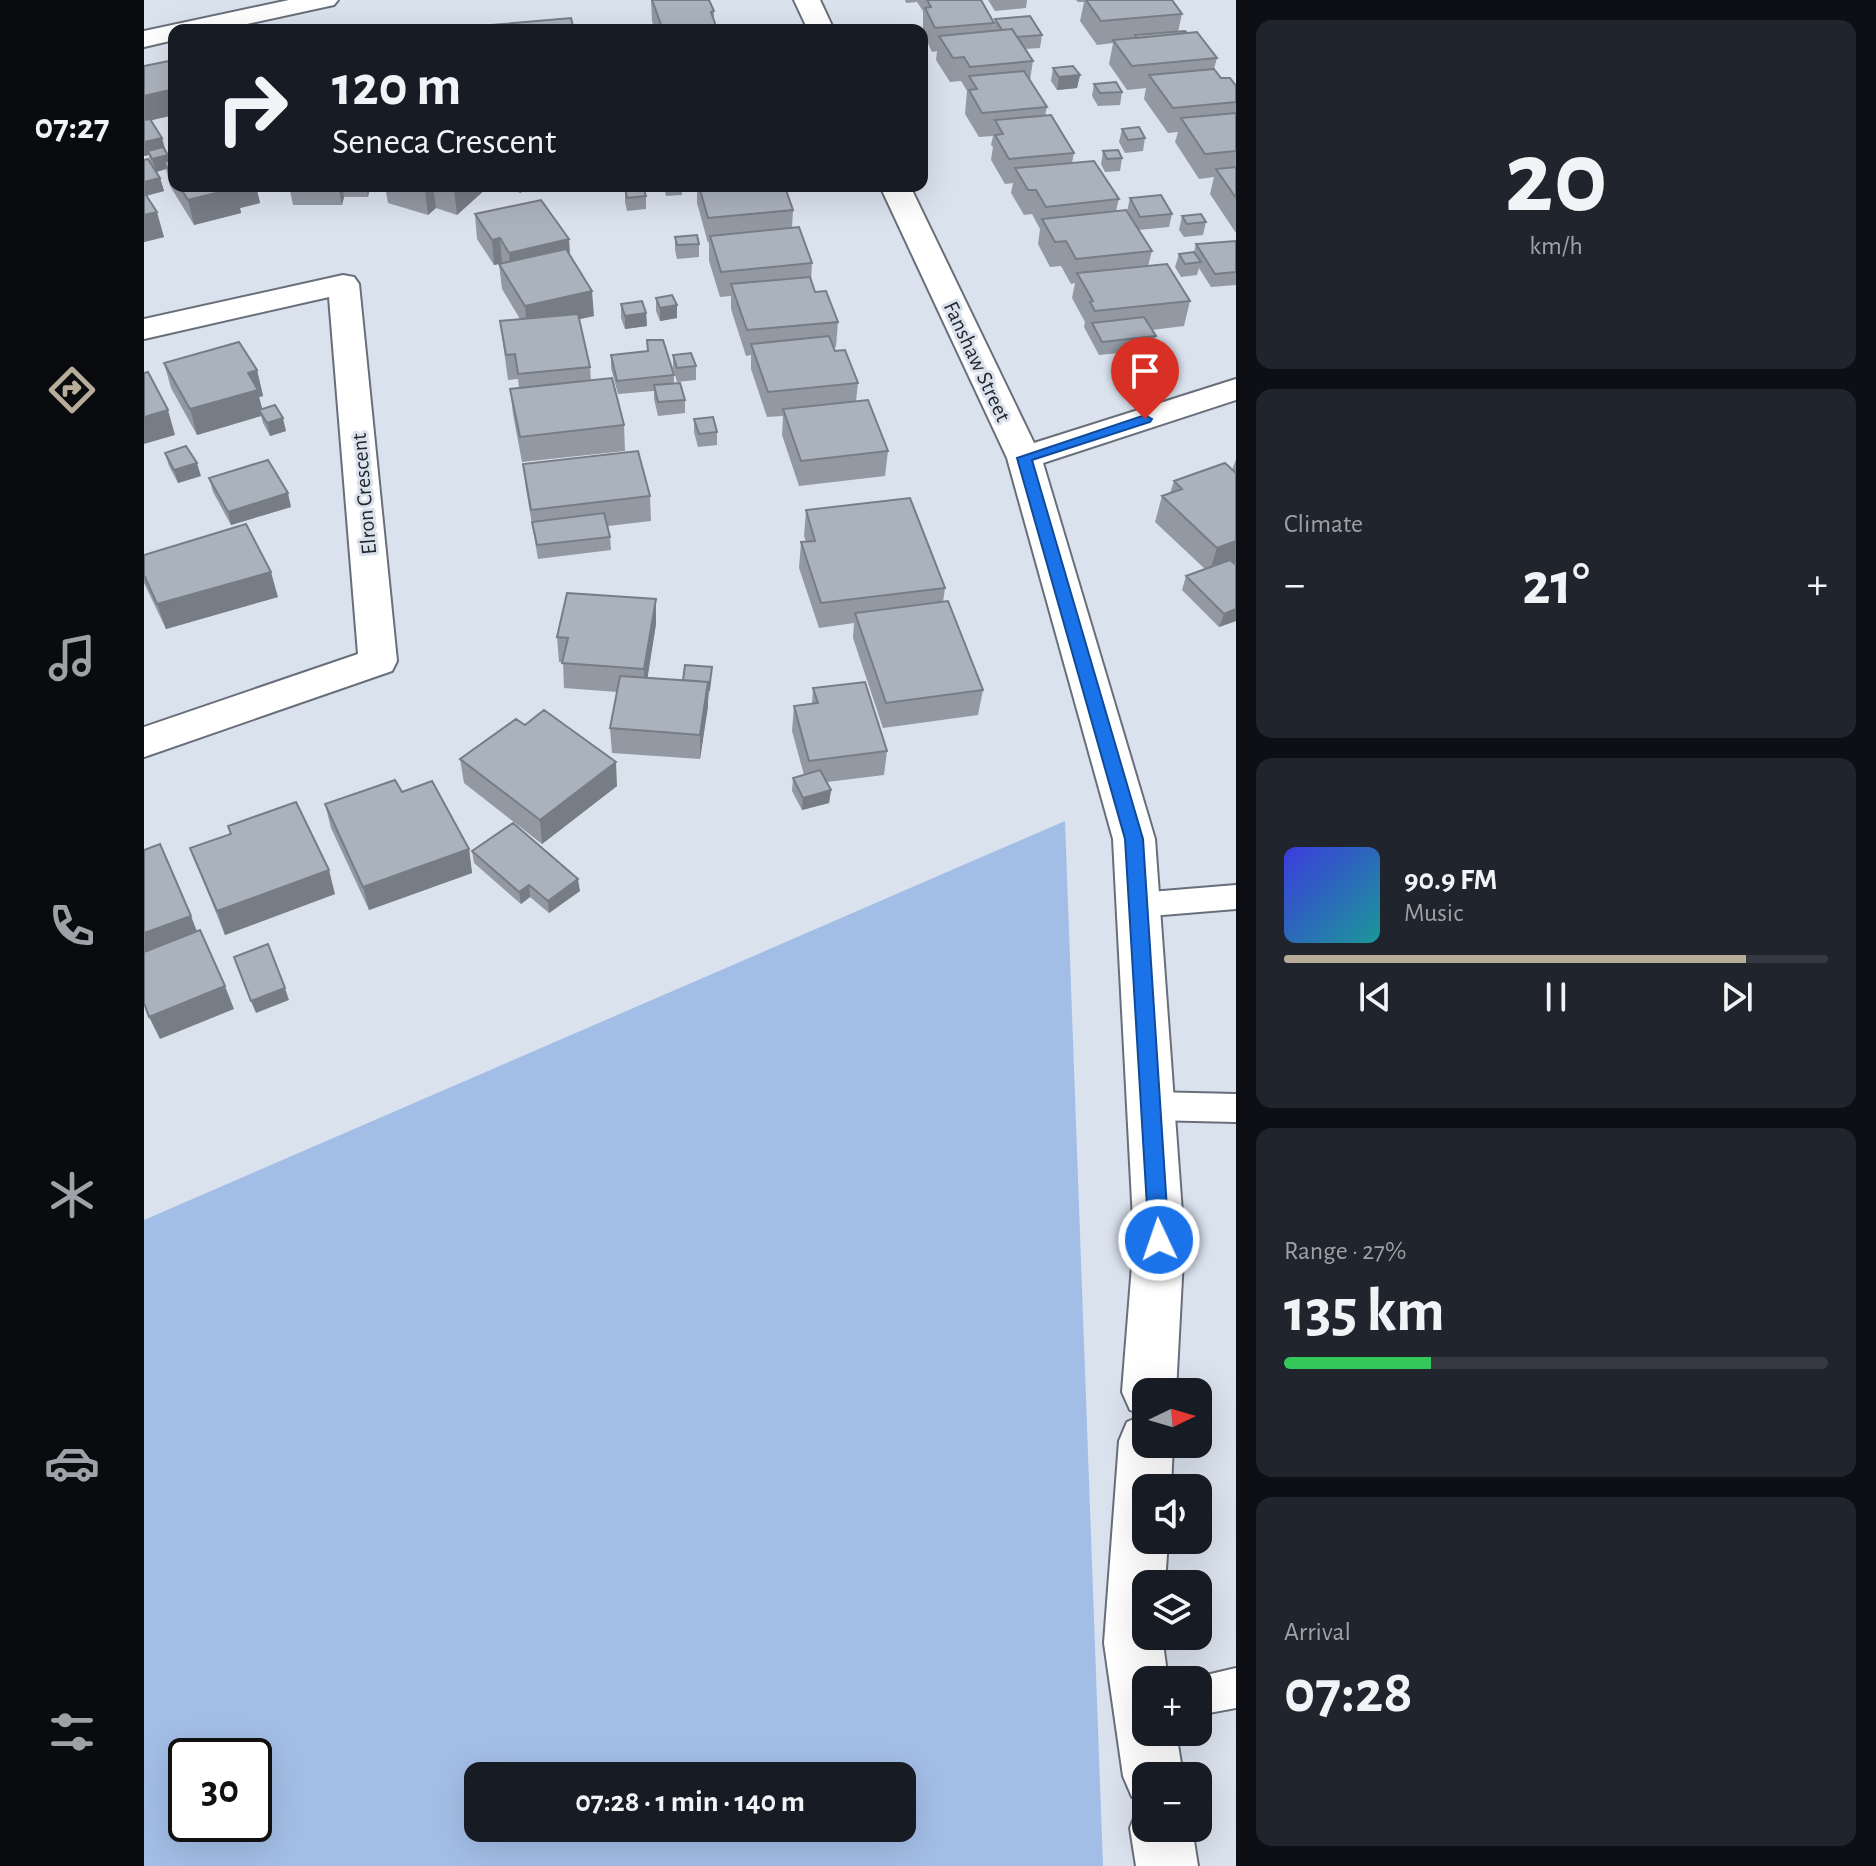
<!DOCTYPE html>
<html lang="en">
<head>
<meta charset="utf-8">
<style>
	body { margin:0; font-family:"Alegreya Sans",sans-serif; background:#20242c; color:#f1f3f6; height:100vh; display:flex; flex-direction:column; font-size:30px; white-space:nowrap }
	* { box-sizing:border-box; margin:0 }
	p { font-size:26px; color:#9ea1a6 }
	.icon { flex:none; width:44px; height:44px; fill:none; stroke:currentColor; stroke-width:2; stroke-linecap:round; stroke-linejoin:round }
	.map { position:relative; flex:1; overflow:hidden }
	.details { display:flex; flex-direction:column; gap:20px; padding:20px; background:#0d0f14; width:640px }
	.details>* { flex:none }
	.hud { position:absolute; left:24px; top:24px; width:760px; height:168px; border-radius:16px; box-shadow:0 8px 32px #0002; background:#171b24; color:#f1f3f6; overflow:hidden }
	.needle { width:52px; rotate:85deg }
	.tools { position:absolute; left:988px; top:1378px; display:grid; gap:16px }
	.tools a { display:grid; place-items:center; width:80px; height:80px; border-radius:16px; background:#171b24; box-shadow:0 8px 32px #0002; font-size:40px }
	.speed { position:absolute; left:24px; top:1738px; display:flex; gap:16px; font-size:40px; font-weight:700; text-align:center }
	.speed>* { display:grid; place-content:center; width:104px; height:104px; border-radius:50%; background:#171b24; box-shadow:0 8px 32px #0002; line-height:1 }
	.speed .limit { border:4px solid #111; border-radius:12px; background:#fff; color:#111 }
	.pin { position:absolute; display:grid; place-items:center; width:68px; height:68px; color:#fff; margin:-82px -34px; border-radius:50% 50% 50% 0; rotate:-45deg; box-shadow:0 0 8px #0007 }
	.pin .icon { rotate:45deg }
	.me { position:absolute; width:88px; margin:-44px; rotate:357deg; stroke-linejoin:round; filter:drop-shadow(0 0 6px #0008) }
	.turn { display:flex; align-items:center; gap:28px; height:168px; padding:0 32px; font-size:36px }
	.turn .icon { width:104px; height:104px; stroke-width:2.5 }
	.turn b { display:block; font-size:56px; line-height:68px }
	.big { font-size:60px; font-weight:700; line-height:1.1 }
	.details .widget { flex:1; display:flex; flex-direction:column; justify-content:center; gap:12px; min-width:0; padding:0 28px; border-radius:16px; background:#20242c }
	.details .dial { align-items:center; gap:0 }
	.dial b { font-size:104px; line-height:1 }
	.song { display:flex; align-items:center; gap:24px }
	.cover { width:96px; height:96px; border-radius:12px; background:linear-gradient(135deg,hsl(240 70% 55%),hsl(180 70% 35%)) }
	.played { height:8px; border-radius:4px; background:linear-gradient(90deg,#b8ad9a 85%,#363941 85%) }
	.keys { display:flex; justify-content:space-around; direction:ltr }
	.heat { display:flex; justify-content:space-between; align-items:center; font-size:44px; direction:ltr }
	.charge { height:12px; border-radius:6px; background:linear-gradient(90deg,#34c759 27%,#363941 0) }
	.trip { position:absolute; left:320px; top:1762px; width:452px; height:80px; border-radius:16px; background:#171b24; box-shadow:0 8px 32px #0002; font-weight:700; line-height:80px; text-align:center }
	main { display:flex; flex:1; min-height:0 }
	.menu { display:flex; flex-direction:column; width:144px; justify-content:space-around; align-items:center; background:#090b0e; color:#9ea1a6 }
	.menu .icon { width:56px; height:56px }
	.menu .selected { color:#b8ad9a }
	.menu b { font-size:36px; color:#f1f3f6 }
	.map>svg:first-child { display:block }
</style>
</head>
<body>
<main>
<nav class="menu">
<b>07:27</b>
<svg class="icon selected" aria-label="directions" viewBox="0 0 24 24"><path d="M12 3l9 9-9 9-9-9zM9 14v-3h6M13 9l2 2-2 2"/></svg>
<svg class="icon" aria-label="music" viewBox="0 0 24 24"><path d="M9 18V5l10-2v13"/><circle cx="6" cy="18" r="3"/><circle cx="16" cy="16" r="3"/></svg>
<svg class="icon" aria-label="phone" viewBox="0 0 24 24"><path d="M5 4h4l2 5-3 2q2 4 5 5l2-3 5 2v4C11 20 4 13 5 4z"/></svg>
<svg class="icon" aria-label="climate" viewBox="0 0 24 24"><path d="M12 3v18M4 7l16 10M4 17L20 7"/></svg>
<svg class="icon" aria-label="car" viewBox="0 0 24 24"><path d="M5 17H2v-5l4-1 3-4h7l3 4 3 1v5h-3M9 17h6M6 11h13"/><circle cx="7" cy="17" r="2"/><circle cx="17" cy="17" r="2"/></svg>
<svg class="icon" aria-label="filters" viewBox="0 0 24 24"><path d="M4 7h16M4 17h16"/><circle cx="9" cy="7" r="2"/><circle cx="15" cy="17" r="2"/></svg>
</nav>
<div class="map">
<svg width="1092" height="1866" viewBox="0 0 1092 1866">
	<rect width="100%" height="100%" fill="#dae2ee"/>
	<path fill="#a3bee6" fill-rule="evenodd" d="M921 821 959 1866H0V1220ZM42 1756H110V1824H42ZM758 1776V1828H334V1776Z"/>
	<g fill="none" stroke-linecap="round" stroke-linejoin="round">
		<defs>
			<path id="service" d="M1092 885V909L994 917 984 913 979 905 984 897 994 893Z
				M1007 1092 1092 1094V1122L1007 1120 996 1116 991 1106 996 1096Z
				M1092 1668V1708L1054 1715V1680H1041Z"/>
			<path id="minor" d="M145 0H194L190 5 76 30H30V40L0 47V31Z
				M650 0H676L690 30H664Z
				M736 186H766L890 443 1092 379V400L899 463 1011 839 1040 1240 1032 1392H1002V1444H1029L1027 1488H1002V1540H1024L1021 1584H1002V1636H1018L1024 1680H1002V1732H1032L1039 1776H1002V1828H1048L1054 1866H992L986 1828 995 1806 1002 1803 988 1797 979 1776 960 1643 975 1441 983 1422 999 1415 986 1410 978 1392 990 1240 969 839 863 458Z
				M199 275 210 277 215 284 253 661 248 671 0 757V727L214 654 185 297 0 339V319Z"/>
		</defs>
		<use href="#service" stroke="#686f7a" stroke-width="4"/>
		<use href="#minor" stroke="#686f7a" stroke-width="4"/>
		<use href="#service" fill="#fff" fill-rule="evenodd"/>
		<use href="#minor" fill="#fff" fill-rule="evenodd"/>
	</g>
	<path fill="#9299a3" d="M507 0H565L570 11V19L573 30H511L508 21Z
		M761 0H837L850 23 849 31 851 19 898 35 896 48 881 49 889 61 886 80 903 107 901 116 930 153 928 163 975 199 972 211H983L986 198 1028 214 1025 227 994 230 1008 251 1004 266 1046 301 1040 326 1008 330 1012 336 1008 350 955 355 940 327 941 322 928 298 931 283 927 284 917 266 906 267 894 244 896 229 888 214 880 215 867 193 869 183 861 184 847 160 849 147 847 145 849 136 835 137 821 114 823 91 817 81 806 82 792 60 793 51 788 52 779 32V11L773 2 762 3Z
		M844 0H883L882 8 851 11Z
		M932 0H1028L1038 14 1034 32 1073 58 1070 69 1077 78 1092 86V233L1066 194 1070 177 1055 179 1031 142 1034 132 1024 133 1000 99 1002 88 983 90 965 64 969 43 953 45 936 21 940 2H934Z
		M30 60V115L7 120 18 138 30 178V186H112L116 203 96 208 97 213 50 225 26 186 22 169 12 172 16 178 20 191 3 196 20 237 0 242V160L6 162 5 155 0 156V66Z
		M909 68 936 75 933 88 913 90 907 81Z
		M950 84 978 92 976 105 954 106 948 96Z
		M978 129 1001 138 999 151 981 153 975 142Z
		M959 151 978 158 976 171 961 172 957 164Z
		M145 186H226L224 197H200L198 205H149Z
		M241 186H345L313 215 292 208 284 215 244 203Z
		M366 186H388L376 193 366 188Z
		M520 186H538V195L522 196Z
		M553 186H630L649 210 648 227 668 263 667 281 671 292 694 322 692 347H689L691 351 714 383 712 401 744 451 741 476 655 486 638 435 639 416 623 417 607 369V355L602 356 587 309V296L576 297 565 261V242L564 243 553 203Z
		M481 188 502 196V209L483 211 481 202Z
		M331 214 425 239 426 255 450 316 435 319 446 367 447 381 480 425 481 451 378 462 369 414 366 389 375 388 374 379 364 380 356 321 376 319 358 289 355 264 350 265 333 239Z
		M1038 216 1062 222 1059 235 1040 237 1035 230Z
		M531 237 555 244V257L533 259 531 250Z
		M1092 241V285L1067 287 1055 268 1053 275 1037 277 1031 267 1035 254 1050 252 1052 244Z
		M512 298 533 305V318L516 321 512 311Z
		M477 304 502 313 503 326 481 329 477 318Z
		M467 355 530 375V383L541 400V413L514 416 510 399V391L474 394 467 368Z
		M529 355 552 366V380L533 382 529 368Z
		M20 363 113 370 119 396 115 397 118 409 142 431 126 436 119 423 117 416 53 435 27 388Z
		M550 419 573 432V445L554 447 550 432Z
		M21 453 57 476 34 483 25 466Z
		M1092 459V563L1090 564 1092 565V621L1075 627 1038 590 1042 576 1061 569 1011 522 1018 496 1026 493 1030 481 1088 470Z
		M379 464 506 496 507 521 464 526 466 537 467 550 394 559 382 489Z
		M65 478 147 507 87 525 69 492Z
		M662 510 801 588 799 602 839 690 834 715 739 728 709 638 710 623 675 628 655 568 657 542H662L660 536Z
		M0 555 134 597 22 629 0 583Z
		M512 599V624L503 678 539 680H567L556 759 468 753 466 728 473 692 420 688 419 662H415L413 637Z
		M669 688 743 751 740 775 683 782 687 790 685 803 658 810 648 791 649 778 660 775 648 731 650 706 668 704Z
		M316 759 473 786 398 844 320 783Z
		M258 792 325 849 328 873 225 910 187 828 181 804Z
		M84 826 191 894 81 935 46 848 86 834Z
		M328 851 436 891 405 913 386 897 377 904 330 863Z"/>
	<path fill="#777d85" d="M936 75 933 88 913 90 915 77Z
		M30 89V115L0 122V96Z
		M18 138 21 151H4L5 155 0 156V142Z
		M24 155 28 168 20 162 22 169 12 172 8 159Z
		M16 178 20 191 0 196V182Z
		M90 186H112L116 203 96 208 97 213 50 225 44 200Z
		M194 186H198L200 197 198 205Z
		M222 186H226L224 197Z
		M286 186H289L292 208 284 215 281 190Z
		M314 186H345L313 215 310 190Z
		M376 186H388L376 193Z
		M13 212 20 237 0 242V215Z
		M356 238 358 263 350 265 348 240Z
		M425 239 426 264 367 278 365 253Z
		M448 291 450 316 383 331 381 306Z
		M533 305V318L516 321V308Z
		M502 313 503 326 481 329V316Z
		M113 370 119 396 115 397 120 415 115 410 117 416 53 435 46 409 104 373Z
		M24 410 31 435 0 444V417Z
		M139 418 142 431 126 436 123 423Z
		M53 463 57 476 34 483 30 470Z
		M144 493 147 507 87 525 84 512Z
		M1092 541V563L1065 573 1073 548Z
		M127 572 134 597 22 629 13 604Z
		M512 599V624L501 694 500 669Z
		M1092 609V621L1075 627 1080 614Z
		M564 682V707L556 759V735Z
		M472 762 473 786 398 844 396 820Z
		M687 790 685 803 658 810 659 798Z
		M325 849 328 873 225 910 219 887Z
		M185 870 191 894 81 935 73 911Z
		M434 879 436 891 405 913 404 901Z
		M385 885 386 897 377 904 375 892Z
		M47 916 56 939 0 961V933Z
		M81 986 90 1009 16 1039 5 1017Z
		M141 988 145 1000 112 1013 107 1001Z"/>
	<path fill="#aab2be" stroke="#777d85" stroke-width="2" d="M508 0H565L570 11 567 12 573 29 519 30Z
		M783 0H837L850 23 791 28 781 8 787 7Z
		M942 0H1028L1038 14 957 21Z
		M886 16 898 35 873 37 868 29 858 30 851 19Z
		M427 18 430 30H349L348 25Z
		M336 26 337 30H306Z
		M868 29 889 61 826 67 820 57 809 58 795 36Z
		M1041 31 1043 33 993 38 991 35Z
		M1053 32 1073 58 988 66 969 40Z
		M30 60V89L0 96V66Z
		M929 66 936 75 915 77 909 68Z
		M1070 69 1077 78H1086L1092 86V102L1029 108 1005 75Z
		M880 71 903 107 838 113 825 90 833 89 825 76Z
		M972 82 978 92 956 93 950 84Z
		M1092 113V151L1061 154 1037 118Z
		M907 115 930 153 865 159 851 135 859 134 851 120Z
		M6 119 18 138 0 142V120Z
		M995 127 1001 138 984 140 978 129Z
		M19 147 24 155 8 159 4 151Z
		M974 150 978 158 963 159 959 151Z
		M4 159 16 178 0 182V160Z
		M30 159V178L20 162Z
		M950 161 975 199 902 207 892 190H884L871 168Z
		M1092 167V198L1072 169Z
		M35 186H91L92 188 44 200Z
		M267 186H286L281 190Z
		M297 186H314L310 190Z
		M555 186H630L631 188 641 187 649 210 564 218Z
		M499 187 502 196 483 198 481 188Z
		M0 192 13 212 0 215Z
		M1017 195 1028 214 996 217 986 198Z
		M397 200 425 239 365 253 356 238 348 240 331 214Z
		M982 210 1008 251 932 259 922 241 911 242 898 219Z
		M1057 214 1062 222 1043 224 1038 216Z
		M655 227 668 263 577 272 566 236Z
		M553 235 555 244 533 245 531 237Z
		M1092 241V272L1071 274 1052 244Z
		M422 249 448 291 381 306 355 264Z
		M1050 252 1057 262 1041 264 1035 254Z
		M1023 264 1046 301 951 311 946 302 949 301 933 273Z
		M666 277 671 292 682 291 694 322 603 330 587 284Z
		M528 295 533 305 516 308 512 298Z
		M498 301 502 313 481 316 477 304Z
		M434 314 446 367 374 374 371 354 362 355 356 321Z
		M1000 317 1012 336 958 342 948 323Z
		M685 336 691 351 701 350 714 383 624 392 607 344Z
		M503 340H519L530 375 473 381 467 355 504 351Z
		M95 342 113 370 104 373 114 390 46 409 20 363Z
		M547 353 552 366 533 368 529 355Z
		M4 372 24 410 0 417V373Z
		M468 378 480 425 376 437 366 389Z
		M536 383 541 400 514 402 510 385Z
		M724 400 744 451 657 461 639 409Z
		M131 405 139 418 123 423 115 410Z
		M569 417 573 432 555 434 550 419Z
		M42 446 53 463 30 470 21 453Z
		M494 451 506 496 387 510 379 464Z
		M124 460 144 493 84 512 65 478Z
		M1081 463 1092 473V541L1073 548 1018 496 1038 489 1030 481Z
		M766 498 801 588 677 603 657 542 671 541 662 510Z
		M460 513 466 537 393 545 388 522Z
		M102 524 127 572 13 604 0 575V555Z
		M1086 560 1092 565V609L1080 614 1042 576Z
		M423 593 512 599 500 669 418 663 424 638 413 637Z
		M804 601 839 690 742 703 711 613Z
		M541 665 568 667 565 690H564V682L539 680Z
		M476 676 564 682 556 735 466 728Z
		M721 682 743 751 665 761 650 706 674 703 669 688Z
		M400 710 472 762 396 820 316 759 372 719 381 725Z
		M676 770 687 790 659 798 649 778Z
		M251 780 258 792 288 781 325 849 219 887 181 804Z
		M152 802 185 870 73 911 46 848 87 834 84 826Z
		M369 823 434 879 404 901 385 885 375 892 328 851Z
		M16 844 47 916 0 933V850Z
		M56 930 81 986 5 1017 0 1003V952Z
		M124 944 141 988 107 1001 90 957Z"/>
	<path fill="#1a73e8" stroke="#114b97" stroke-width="2" d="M1001 415 1008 419 1006 422 888 460 999 839 1025 1240 1022 1246 1015 1249 1008 1246 1005 1240 981 839 873 458Z"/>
	<g text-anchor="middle" stroke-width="6" stroke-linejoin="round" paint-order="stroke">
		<g font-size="22" fill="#23262b" stroke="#dae2ee">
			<text transform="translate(834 361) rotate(65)" y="8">Fanshaw Street</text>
			<text transform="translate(219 494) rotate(-95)" y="8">Elron Crescent</text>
		</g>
	</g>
</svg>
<div class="tools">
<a><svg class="needle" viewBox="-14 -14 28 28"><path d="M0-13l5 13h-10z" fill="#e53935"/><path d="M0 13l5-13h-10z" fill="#9ea1a6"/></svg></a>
<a><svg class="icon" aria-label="sound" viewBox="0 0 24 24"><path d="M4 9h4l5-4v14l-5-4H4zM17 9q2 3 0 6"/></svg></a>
<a><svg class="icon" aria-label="layers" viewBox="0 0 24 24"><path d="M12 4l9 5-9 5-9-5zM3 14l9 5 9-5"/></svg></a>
<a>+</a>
<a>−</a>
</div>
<div class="speed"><div class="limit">30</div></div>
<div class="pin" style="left:1001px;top:419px;background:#d93025"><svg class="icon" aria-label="arrive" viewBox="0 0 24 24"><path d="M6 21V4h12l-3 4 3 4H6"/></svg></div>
<svg class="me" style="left:1015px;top:1240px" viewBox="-20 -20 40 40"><circle r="17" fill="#1a73e8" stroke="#fff" stroke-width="3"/><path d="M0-11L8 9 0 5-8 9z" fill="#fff"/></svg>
<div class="trip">07:28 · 1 min · 140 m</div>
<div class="hud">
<div class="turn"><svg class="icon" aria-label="right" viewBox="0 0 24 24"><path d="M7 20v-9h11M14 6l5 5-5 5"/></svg><div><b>120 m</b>Seneca Crescent</div></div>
</div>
</div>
<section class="details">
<div class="widget dial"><b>20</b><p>km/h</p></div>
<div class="widget"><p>Climate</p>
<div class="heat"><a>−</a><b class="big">21°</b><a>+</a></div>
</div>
<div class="widget">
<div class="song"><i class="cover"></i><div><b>90.9 FM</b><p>Music</p></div></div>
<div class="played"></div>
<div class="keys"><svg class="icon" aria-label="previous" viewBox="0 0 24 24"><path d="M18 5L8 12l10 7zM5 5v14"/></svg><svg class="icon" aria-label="pause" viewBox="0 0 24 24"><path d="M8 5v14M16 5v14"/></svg><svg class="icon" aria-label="next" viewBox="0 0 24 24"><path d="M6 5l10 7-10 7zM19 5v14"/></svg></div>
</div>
<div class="widget"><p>Range · 27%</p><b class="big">135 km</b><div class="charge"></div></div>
<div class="widget"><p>Arrival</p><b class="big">07:28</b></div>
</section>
</main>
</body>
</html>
